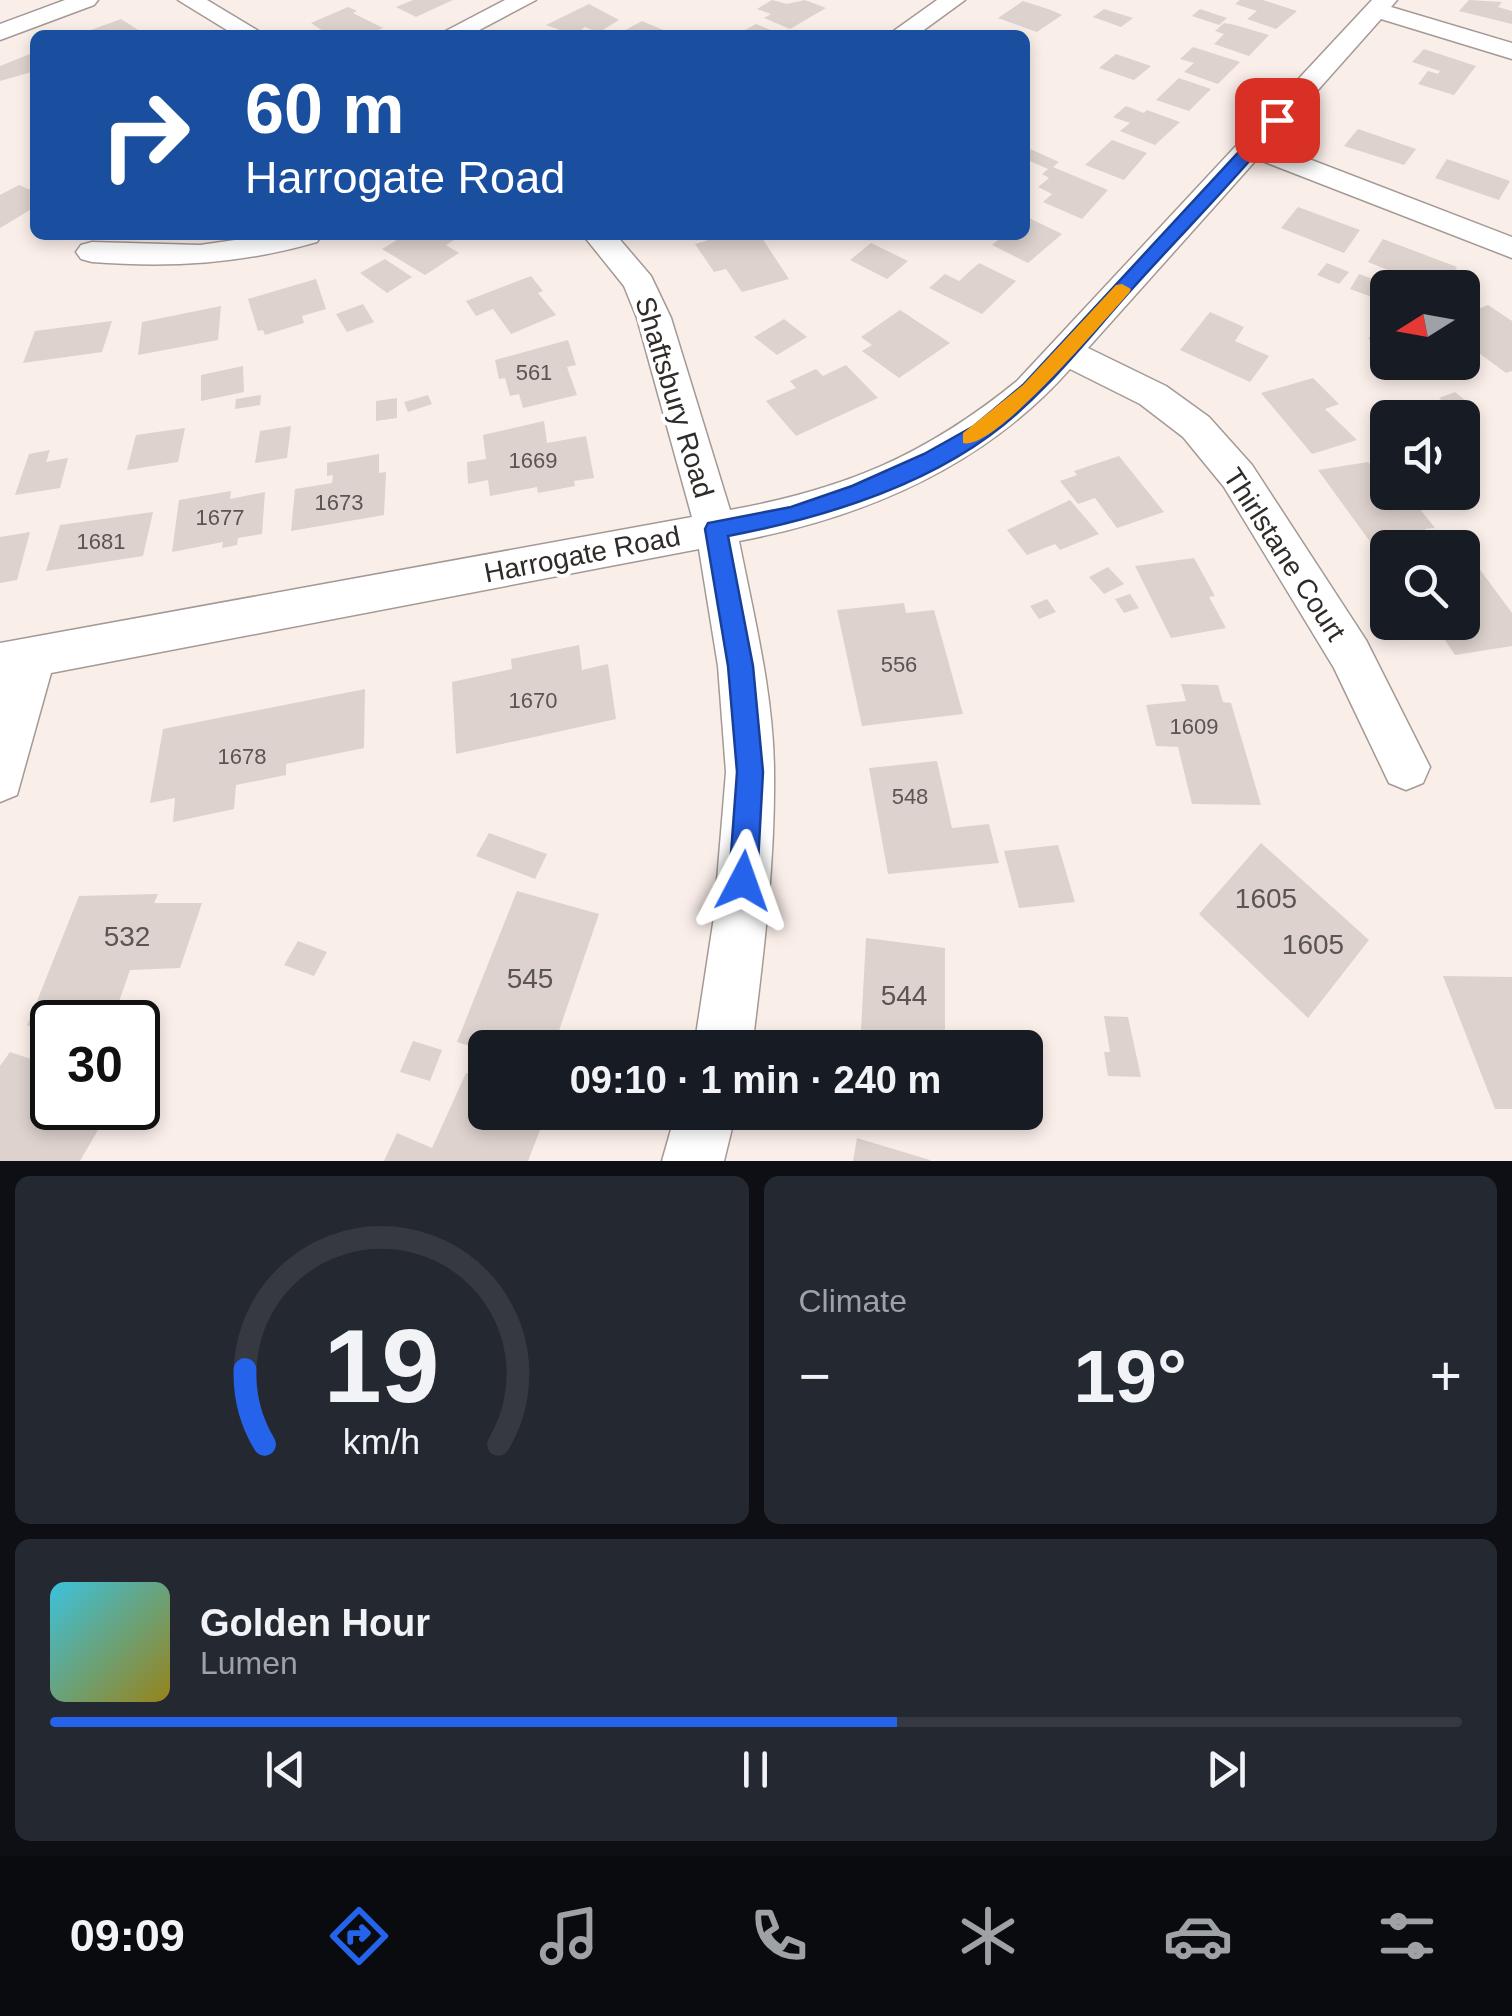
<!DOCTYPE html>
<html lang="en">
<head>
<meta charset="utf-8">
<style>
	body { margin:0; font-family:Helvetica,sans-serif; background:#242831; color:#f1f3f6; height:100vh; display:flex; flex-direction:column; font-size:38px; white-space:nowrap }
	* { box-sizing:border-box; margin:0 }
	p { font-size:32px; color:#9ea1a6 }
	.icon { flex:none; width:55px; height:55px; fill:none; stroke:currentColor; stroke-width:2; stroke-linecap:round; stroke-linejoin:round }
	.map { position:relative; height:1161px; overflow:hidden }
	.side { display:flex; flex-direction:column; gap:15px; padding:15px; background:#0d0f14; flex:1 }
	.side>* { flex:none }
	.top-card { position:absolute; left:30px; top:30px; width:1000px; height:210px; border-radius:15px; box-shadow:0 5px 15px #0003; background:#1a4fa0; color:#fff; overflow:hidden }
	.needle { width:65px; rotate:259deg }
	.fabs { position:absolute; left:1370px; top:270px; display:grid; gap:20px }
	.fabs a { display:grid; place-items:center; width:110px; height:110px; border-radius:15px; background:#171b24; box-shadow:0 5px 15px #0003; font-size:50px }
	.speed { position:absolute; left:30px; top:1000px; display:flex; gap:20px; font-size:50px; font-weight:700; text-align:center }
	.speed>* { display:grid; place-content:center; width:130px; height:130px; border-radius:50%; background:#171b24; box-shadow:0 5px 15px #0003; line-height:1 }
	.speed .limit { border:5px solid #111; border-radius:15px; background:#fff; color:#111 }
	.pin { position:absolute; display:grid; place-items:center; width:85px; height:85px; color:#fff; margin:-42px; border-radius:20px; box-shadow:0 5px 15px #0006 }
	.me { position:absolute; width:110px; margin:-55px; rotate:4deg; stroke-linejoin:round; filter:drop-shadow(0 0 8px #0008) }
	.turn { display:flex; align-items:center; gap:35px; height:210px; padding:0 50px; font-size:45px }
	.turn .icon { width:130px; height:130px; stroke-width:2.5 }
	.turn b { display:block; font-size:70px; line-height:85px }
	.big { font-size:75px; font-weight:600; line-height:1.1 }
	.side .card { flex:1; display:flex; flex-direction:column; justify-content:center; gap:15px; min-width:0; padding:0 35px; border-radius:15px; background:#242831 }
	.side .dial { align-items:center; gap:0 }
	.dial svg { height:260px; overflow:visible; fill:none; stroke:#363941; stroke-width:7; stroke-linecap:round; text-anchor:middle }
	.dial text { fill:#f1f3f6; stroke:none }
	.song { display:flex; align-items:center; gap:30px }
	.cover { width:120px; height:120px; border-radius:15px; background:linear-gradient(135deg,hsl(190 70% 55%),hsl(50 70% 35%)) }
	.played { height:10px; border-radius:5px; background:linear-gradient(90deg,#2563eb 60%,#363941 60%) }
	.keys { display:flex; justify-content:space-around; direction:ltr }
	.heat { display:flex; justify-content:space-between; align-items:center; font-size:55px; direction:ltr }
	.side .tiles { flex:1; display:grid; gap:15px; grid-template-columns:1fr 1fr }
	.card:last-child { grid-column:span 2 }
	.trip { position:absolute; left:468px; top:1030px; width:575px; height:100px; border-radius:15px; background:#171b24; box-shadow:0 5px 15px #0003; font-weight:600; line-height:100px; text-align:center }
	.menu { display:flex; height:160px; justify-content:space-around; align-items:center; background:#090b0e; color:#9ea1a6 }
	.menu .icon { width:70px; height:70px }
	.menu .active { color:#2563eb }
	.menu b { font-size:45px; color:#f1f3f6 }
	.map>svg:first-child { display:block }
</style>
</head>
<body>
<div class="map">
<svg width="1512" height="1161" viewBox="0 0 1512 1161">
	<rect width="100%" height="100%" fill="#faeee9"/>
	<path fill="#ddd2cd" d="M413 0H453L416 17 396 7Z
		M772 0 787 4 805 0 826 8 790 29 764 18 771 14 757 9Z
		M1240 0H1263L1297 11 1276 29 1247 19 1257 11 1235 4Z
		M1469 0 1502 2 1498 7 1512 11V24L1459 11Z
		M1023 1 1051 10 1062 15 1037 32 998 18Z
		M589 4 619 20 598 33 585 27 574 35 546 25Z
		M348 7 357 11 353 13 383 28 367 35H329L311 23Z
		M1104 9 1133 18 1121 27 1093 17Z
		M1200 9 1227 18 1219 25 1192 16Z
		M121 19 146 35H85L91 30Z
		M642 21 668 32 662 35 620 33Z
		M1224 23 1235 25 1269 35 1249 56 1214 44 1224 34 1215 31Z
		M756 24 783 35H736Z
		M1193 47 1240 62 1218 84 1184 72 1194 63 1180 59Z
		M1424 49 1476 66 1454 95 1418 84 1428 71 1438 74 1440 71 1412 62Z
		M35 52V71L0 81V66Z
		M1116 54 1151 66 1134 80 1099 68Z
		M1179 78 1211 89 1189 111 1156 100Z
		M1126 106 1144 113 1147 110 1180 122 1155 145 1120 131 1130 123 1113 117Z
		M1358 129 1416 149 1404 165 1344 146Z
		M1112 140 1147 153 1124 180 1085 165Z
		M1030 149 1059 162 1053 167 1108 190 1082 219 1043 202 1052 194 1038 187 1049 178 1042 174 1048 169 1025 159Z
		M1447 159 1510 181 1499 200 1435 178Z
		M19 185 35 192V207L0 228V195Z
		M1298 207 1360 230 1344 253 1281 228Z
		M1025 216 1062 234 1028 263 992 245 1004 235H1025Z
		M405 235H462L446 245 459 253 425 275 382 249Z
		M725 235H760L789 279 742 292 726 269 714 272 695 244Z
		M1383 239 1457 267 1446 288H1433L1368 262Z
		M871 243 908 261 887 279 850 260Z
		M385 259 412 277 387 293 360 273Z
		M979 263 1016 281 982 314 929 288 945 274 959 281Z
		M1327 263 1349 272 1339 284 1317 275Z
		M1359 274 1381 282 1372 297 1350 289Z
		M531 276 543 291 538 293 556 315 511 334 493 309 476 316 466 301Z
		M316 279 326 309 302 316 304 323 265 335 263 330 258 331 248 299Z
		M363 304 374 322 347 332 336 314Z
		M1488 305 1512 321V371L1506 373 1479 353 1473 356 1462 348V327L1466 326 1462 315Z
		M221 306 218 340 138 355 142 322Z
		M900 310 950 343 899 378 862 351 872 345 861 337Z
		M1210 312 1244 327 1235 341 1269 356 1250 382 1180 350Z
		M1388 312V347L1368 339Z
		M784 319 807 337 777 355 754 337Z
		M112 321 102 352 23 363 35 331Z
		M568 340 576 365 567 367 577 395 523 408 519 394 510 396 505 378 499 379 495 360Z
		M846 365 878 398 796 436 766 401 796 388 790 381 816 369 823 376Z
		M243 366 244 392 201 401V375Z
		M1313 378 1339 404 1325 409 1357 440 1312 454 1261 393Z
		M1455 392 1478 410 1462 417 1439 398Z
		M261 395 260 405 235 409 236 399Z
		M428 395 432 404 408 412 404 402Z
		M397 398V418L376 421V401Z
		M1428 402 1444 418H1393L1389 413Z
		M544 421 547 443 586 436 594 478 574 481 575 486 538 493 537 487 490 496 488 480 468 484 467 462 486 459 483 435Z
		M291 426 287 458 255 463 260 431Z
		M185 428 178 462 127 470 136 435Z
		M50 450 46 462 68 458 60 488 15 495 29 454Z
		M379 454V473L386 472 384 515 291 531 295 489 332 483 333 475 327 476V463Z
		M1119 456 1164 512 1117 528 1095 498 1078 504 1060 481 1077 475 1074 471Z
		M1368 462 1388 486V492L1407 493 1435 528 1425 529 1428 533 1371 543 1318 470Z
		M231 491 230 499 265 492 262 534 238 538 237 545 222 548 223 542 172 552 179 500Z
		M1070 500 1099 534 1060 550 1055 544 1027 555 1007 530Z
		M153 512 143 556 46 571 60 525Z
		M30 532 17 580 0 583V537Z
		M1467 552 1512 613V646L1455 655 1433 622H1462V553Z
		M1194 558 1215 596 1209 597 1226 628 1171 638 1135 566Z
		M1108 567 1124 584 1104 594 1089 577Z
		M1130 594 1139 608 1124 613 1115 599Z
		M1047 599 1056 612 1039 619 1030 606Z
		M904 603 906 613 934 610 963 714 862 726 837 610Z
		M579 645 582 670 608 664 616 719 456 754 452 682 512 669 511 659Z
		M1181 684 1218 685 1223 702 1231 703 1261 805 1192 804 1178 747 1156 746 1146 705 1186 701Z
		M365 689 364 748 286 764V775L236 785 234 809 173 822 175 798 150 803 163 729Z
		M937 761 952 828 989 824 999 863 888 874 869 768Z
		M489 833 547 854 535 879 476 856Z
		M1261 843 1369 940 1308 1018 1199 914Z
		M1058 845 1075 902 1019 908 1004 851Z
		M517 891 599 914 553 1048H485V1051L457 1042Z
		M158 894 154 903H202L180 968 130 970 112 1022 27 1026 79 896Z
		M866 938 945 948V1043L963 1048H860Z
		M298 941 327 952 314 976 284 965Z
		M1443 976 1512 977V1109H1495Z
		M1104 1016 1128 1017 1141 1077 1108 1076 1104 1052H1110Z
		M413 1041 442 1050 430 1081 400 1072Z
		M10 1052 52 1066V1108L109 1111 80 1161H0V1066Z
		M466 1073 485 1080V1112H547L528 1161H384L397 1133 432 1148Z
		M857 1138 930 1160V1161H853Z"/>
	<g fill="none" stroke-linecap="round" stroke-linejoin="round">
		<defs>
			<path id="street" d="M65 0H98L94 5 0 40V24Z
				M178 0H207L265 35H235Z
				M505 0H536L470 35H438Z
				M937 0H965L917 35H888Z
				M1372 0H1397L1391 7 1512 43V59L1381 19 1270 144 1512 237V258L1257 159 1088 348 1166 386 1209 417 1252 465 1366 640 1430 767 1423 783 1406 790 1389 783 1334 668 1224 487 1183 437 1140 404 1070 369C983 467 865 517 739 541 754 617 774 696 774 774 775 866 763 957 752 1048H694L714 917 726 772 718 666 699 549 51 673 17 795 0 802V643L692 517 637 318 624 286 583 235H616L651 276 671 318 730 510C846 489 926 455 1017 381Z
				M270 235H322L317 242C241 264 170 268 92 262L81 259 76 252 81 245 92 242 200 245Z
				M676 1112H736L724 1161H662Z"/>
		</defs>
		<use href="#street" stroke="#a49995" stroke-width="3"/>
		<use href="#street" fill="#fff" fill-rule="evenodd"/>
	</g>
	<path fill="#2563eb" stroke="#184099" stroke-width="2.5" d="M1272 116 1284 120C1237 179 1182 233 1132 289 1087 339 1044 396 989 436 915 490 817 519 728 536L753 666 763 772 757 881 753 891 743 895 733 891 729 881 737 772 728 666 705 529 708 523 791 507 852 486 924 454 974 426 1023 385Z"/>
	<path fill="#f59e0b" d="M1122 284 1131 289 1129 293C1104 320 994 452 963 443V433L1023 385 1116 285Z"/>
	<g text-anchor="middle" stroke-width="8" stroke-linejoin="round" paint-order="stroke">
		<g font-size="22" fill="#5a5552">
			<text x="534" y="380">561</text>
			<text x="533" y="468">1669</text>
			<text x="339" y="510">1673</text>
			<text x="220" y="525">1677</text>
			<text x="101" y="549">1681</text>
			<text x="899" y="672">556</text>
			<text x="533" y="708">1670</text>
			<text x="1194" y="734">1609</text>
			<text x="242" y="764">1678</text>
			<text x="910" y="804">548</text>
		</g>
		<g font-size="28" fill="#2f2b29" stroke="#fff">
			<text transform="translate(675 397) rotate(73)" y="10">Shaftsbury Road</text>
			<text transform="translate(582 554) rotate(-11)" y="10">Harrogate Road</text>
			<text transform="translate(1285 554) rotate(57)" y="10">Thirlstane Court</text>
		</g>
		<g font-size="28" fill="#5a5552">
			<text x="1266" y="908">1605</text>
			<text x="127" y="946">532</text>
			<text x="1313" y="954">1605</text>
			<text x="530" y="988">545</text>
			<text x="904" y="1005">544</text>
		</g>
	</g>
</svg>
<div class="fabs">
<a><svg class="needle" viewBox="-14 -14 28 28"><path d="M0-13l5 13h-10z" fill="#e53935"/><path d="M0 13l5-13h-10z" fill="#9ea1a6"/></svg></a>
<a><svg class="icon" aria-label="sound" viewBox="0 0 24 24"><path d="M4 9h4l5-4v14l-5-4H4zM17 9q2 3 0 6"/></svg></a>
<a><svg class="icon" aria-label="search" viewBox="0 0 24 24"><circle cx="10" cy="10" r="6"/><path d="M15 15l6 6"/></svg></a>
</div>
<div class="speed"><div class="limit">30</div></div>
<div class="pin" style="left:1277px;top:120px;background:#d93025"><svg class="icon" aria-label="arrive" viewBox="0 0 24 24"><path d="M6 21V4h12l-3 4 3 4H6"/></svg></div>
<svg class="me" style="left:743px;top:881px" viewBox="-20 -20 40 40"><path d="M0-17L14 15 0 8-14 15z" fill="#2563eb" stroke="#fff" stroke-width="4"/></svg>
<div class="trip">09:10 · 1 min · 240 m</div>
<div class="top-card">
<div class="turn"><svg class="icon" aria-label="right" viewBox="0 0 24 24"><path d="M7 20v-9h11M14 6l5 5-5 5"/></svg><div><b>60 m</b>Harrogate Road</div></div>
</div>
</div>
<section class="side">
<div class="tiles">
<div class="card dial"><svg viewBox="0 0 100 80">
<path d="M14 69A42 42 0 1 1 86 69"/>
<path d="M14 69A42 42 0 0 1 8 46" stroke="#2563eb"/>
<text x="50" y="56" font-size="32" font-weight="700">19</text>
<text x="50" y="72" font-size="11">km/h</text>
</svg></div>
<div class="card"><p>Climate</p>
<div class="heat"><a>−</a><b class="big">19°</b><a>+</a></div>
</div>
<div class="card">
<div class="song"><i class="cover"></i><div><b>Golden Hour</b><p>Lumen</p></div></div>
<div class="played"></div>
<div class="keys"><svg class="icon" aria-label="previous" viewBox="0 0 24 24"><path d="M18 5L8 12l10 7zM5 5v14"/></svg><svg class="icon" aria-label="pause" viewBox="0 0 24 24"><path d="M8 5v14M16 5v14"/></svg><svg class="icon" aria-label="next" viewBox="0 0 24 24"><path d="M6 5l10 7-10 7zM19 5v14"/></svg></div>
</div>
</div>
</section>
<nav class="menu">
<b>09:09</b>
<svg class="icon active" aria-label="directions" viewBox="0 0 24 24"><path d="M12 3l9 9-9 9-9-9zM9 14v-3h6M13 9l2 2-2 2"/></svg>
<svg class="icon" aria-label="music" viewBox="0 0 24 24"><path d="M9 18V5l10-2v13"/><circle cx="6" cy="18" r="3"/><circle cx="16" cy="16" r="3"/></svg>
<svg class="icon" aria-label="phone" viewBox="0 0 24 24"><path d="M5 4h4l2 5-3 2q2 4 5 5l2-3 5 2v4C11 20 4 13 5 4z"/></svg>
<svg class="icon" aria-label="climate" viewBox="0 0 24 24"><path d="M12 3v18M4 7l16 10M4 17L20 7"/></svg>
<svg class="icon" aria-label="car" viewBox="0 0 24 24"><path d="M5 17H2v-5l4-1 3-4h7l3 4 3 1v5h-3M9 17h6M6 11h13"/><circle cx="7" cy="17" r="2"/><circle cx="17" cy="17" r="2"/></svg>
<svg class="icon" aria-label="filters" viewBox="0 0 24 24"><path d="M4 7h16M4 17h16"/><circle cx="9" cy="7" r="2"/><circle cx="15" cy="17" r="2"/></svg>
</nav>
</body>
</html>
